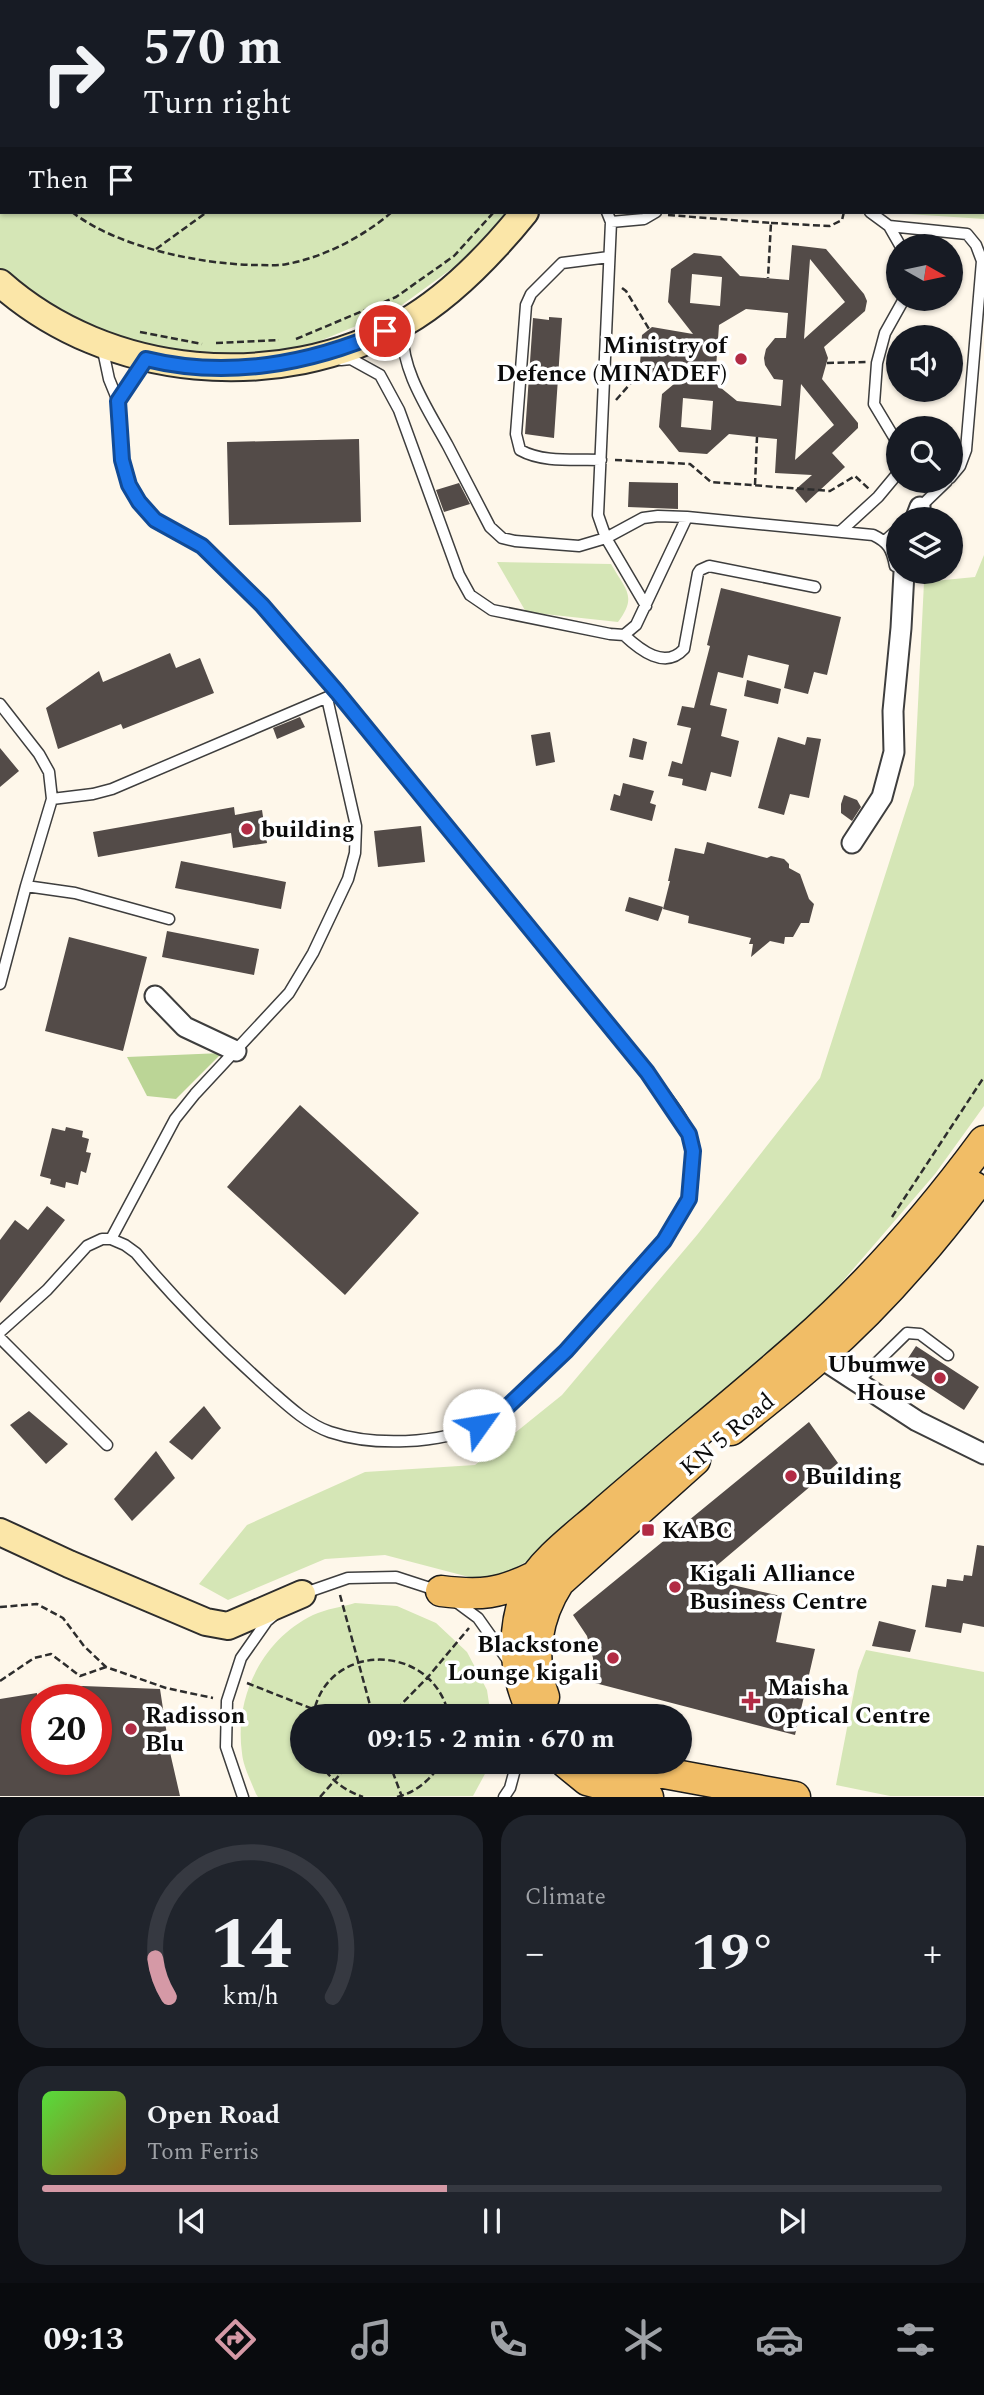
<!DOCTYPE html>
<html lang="en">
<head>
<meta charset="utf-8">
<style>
	body { margin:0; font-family:Spectral,serif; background:#20242c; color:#f1f3f6; height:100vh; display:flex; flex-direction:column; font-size:26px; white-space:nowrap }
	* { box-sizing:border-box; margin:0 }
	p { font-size:23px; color:#9ea1a6 }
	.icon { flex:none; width:38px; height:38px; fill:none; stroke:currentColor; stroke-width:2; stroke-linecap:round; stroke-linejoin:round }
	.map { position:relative; height:1797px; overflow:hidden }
	.details { display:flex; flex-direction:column; gap:18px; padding:18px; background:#0d0f14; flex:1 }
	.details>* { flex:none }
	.banner { position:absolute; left:0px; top:0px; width:985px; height:214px; box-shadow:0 2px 5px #0004; background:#171b24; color:#f1f3f6; overflow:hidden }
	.needle { width:46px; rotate:99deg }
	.buttons { position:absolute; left:886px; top:234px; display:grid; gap:14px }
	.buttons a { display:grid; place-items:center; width:77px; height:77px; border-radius:50%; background:#171b24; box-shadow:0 2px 5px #0004; font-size:35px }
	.speed { position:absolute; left:21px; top:1684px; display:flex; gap:14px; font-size:35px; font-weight:700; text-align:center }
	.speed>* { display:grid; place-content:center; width:91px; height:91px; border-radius:50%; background:#171b24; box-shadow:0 2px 5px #0004; line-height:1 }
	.speed .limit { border:10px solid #d22; background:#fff; color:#111 }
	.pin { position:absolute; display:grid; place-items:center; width:60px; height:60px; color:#fff; margin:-30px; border:4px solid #fff; border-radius:50%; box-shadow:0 2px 7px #0007 }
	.me { position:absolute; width:77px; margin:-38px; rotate:58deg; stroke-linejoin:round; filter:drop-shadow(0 0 5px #0008) }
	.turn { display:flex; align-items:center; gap:24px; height:147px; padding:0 28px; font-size:32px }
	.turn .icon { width:91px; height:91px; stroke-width:2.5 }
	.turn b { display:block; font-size:49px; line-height:60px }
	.then { display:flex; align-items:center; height:66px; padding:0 28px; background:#0003; gap:14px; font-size:26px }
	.big { font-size:52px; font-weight:700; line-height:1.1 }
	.details .card { flex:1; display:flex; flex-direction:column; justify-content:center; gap:10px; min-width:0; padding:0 24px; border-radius:28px; background:#20242c }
	.details .dial { align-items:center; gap:0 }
	.dial svg { height:182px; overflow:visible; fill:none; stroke:#363941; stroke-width:7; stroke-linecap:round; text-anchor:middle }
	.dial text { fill:#f1f3f6; stroke:none }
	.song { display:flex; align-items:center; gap:21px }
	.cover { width:84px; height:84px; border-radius:10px; background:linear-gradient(135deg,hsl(110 70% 55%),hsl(40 70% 35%)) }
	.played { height:7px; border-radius:4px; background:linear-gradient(90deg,#d599a6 45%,#363941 45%) }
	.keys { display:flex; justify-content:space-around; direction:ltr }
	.heat { display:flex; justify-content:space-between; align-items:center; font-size:38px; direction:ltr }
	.details .tiles { flex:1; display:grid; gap:18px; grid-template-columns:1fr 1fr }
	.card:last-child { grid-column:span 2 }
	.trip { position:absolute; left:290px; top:1704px; width:402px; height:70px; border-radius:35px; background:#171b24; box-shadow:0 2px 5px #0004; font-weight:700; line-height:70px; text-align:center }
	.menu { display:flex; height:112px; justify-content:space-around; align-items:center; background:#090b0e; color:#9ea1a6 }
	.menu .icon { width:49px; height:49px }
	.menu .active { color:#d599a6 }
	.menu b { font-size:32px; color:#f1f3f6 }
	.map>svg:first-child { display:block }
</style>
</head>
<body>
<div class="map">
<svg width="984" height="1797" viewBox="0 0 984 1797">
	<rect width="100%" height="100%" fill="#fef7ea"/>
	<path fill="#d5e6b6" d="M0 0H572V2H2V212H508L461 262 395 310 310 345 226 357 141 347 63 317 0 271Z
		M984 142V219L908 214V212H984Z
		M984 555V1106L935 1174 811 1318 539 1555 488 1582 385 1555 325 1559 228 1600 199 1584 247 1525 365 1472 475 1465 562 1395 697 1235 820 1078 914 785 924 582 975 577Z
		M497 562 611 564C625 589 638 596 618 622L526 612Z
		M355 1603 397 1606 436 1623 467 1652 487 1690 491 1717H303V1762H488L486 1772 473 1796 258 1797 256 1794C251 1781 243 1766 242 1753 234 1697 262 1640 313 1615 326 1609 342 1607 355 1603Z
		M866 1650 984 1672V1796H890L836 1785 858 1671Z"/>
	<path fill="#bbd596" d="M222 1053 176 1099 147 1096 127 1057Z"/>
	<path fill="#534b48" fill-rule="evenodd" d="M792 245 826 249 864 294 867 301 865 311 824 347 828 358 822 379 858 423V428L832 453 845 467 806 503 795 490 812 475 775 473 777 439 729 434 707 454 679 452 659 427 662 394 692 369 648 373 640 364 642 335 652 327 693 334 668 302 671 269 694 253 721 256 740 276 789 280ZM810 259 845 302 804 339ZM692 274 722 277 720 306 690 303ZM746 309 788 313 786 338H775L766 349 764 358 765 365 774 379 783 380 781 406 737 401 715 383 719 325ZM801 384 834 425 795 460ZM683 398 713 401 711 430 681 427Z
		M549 317 562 318 554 438 525 434 533 318 549 320Z
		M359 439 361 522 229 525 227 442Z
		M629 482 678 483V509L628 507Z
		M459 483 470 504 444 512 436 490Z
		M721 588 841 617 827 675 814 672 808 694 784 688 789 665 748 655 743 678 718 672 710 705 727 709 721 736 739 741 731 777 711 772 706 791 682 785 683 779 668 776 672 761 682 764 691 728 677 725 682 706 694 708 710 646 707 645Z
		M170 653 176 668 200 658 214 693 123 729 121 724 58 749 46 708 99 671 103 682Z
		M747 680 781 689 778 704 744 696Z
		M300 717 305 727 277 739 273 728Z
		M550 732 555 762 536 766 531 735Z
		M778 737 805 745 807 737 821 739 809 798 790 794 784 815 758 808Z
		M633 738 647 742 643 760 629 757Z
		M0 748 19 771 0 787Z
		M623 783 654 791 650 803 656 805 652 821 610 810 614 794 620 796Z
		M844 795 857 800 861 807 852 821 841 813V804Z
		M234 807 235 815 262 810 267 843 233 848 231 833 98 857 93 832Z
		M421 826 425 862 378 867 374 831Z
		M707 842 767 858 771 856 784 859 789 864V868L800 874 809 899 814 904 809 923H801L793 937H785L784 944 770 941 751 957 753 944H749L751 938 688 923 689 916 663 909 670 881H668L675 848 704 854Z
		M181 861 286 882 281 909 175 888Z
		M629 897 663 907 658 921 625 911Z
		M167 931 259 949 254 975 162 957Z
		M69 937 147 957 123 1051 45 1031Z
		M300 1105 419 1213 345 1295 227 1187Z
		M66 1127 83 1131 82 1137 89 1139 86 1152 91 1153 86 1173 81 1171 78 1185 66 1182 65 1188 50 1184 51 1179 40 1176 52 1128 65 1131Z
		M47 1206 65 1220 0 1303V1240L15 1220 28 1230Z
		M916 1346 979 1387 964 1410 901 1369Z
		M204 1406 221 1428 192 1460 169 1442Z
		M29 1411 68 1444 46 1464 10 1425Z
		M809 1422 838 1463 702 1578 785 1597 776 1642 815 1649 795 1735 595 1683 593 1658 587 1636 573 1615Z
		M156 1451 175 1478 132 1521 114 1499Z
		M977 1545 984 1546V1627L963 1623 961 1633 925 1627 932 1585 946 1587 947 1579 963 1581 964 1575 972 1576Z
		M879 1621 916 1630 910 1652 872 1646Z
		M83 1686 160 1689 169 1748 180 1796H0V1699L37 1693V1759H96V1699H46V1692Z"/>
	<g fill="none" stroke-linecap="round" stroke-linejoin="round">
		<defs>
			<path id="service" d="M723 0 728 2
				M745 2 746 0
				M607 212 611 222 598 515 606 538 646 606
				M870 212 889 226 901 247
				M611 222 644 219 656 212
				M889 226 967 234 976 245 982 261 966 450 960 466 950 478
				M403 327C399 368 429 411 448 446 462 473 476 500 490 527L502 538 515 541 579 546 606 538 643 518 658 516 687 517 873 535C888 542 892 549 895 566
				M341 360 351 359 380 375 399 410 459 575 470 595 492 610 610 634 624 635 636 625 687 517
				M118 401 144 361
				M898 444 874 404 877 363 885 333 904 299
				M601 460C575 459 543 463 520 450L516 434 526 305 531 294 562 263 609 257
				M917 510 947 481
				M842 530 878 497 898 473
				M886 540 898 529
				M624 635C640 650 665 670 684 649L698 573 700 570 709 566 815 587
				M0 704 39 754 49 772 52 799 26 886 0 984
				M52 799 93 794 112 789 330 696
				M26 886 75 893 169 919
				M111 1239 175 1119 195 1094 289 993 313 953 348 879 355 853 356 826 327 698
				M0 1332 47 1290 87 1246 102 1239H111L125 1245 136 1253C176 1301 222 1347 269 1389 287 1405 307 1424 330 1432 372 1446 440 1445 480 1424 506 1411 525 1391 545 1371 574 1342 601 1312 628 1281 649 1256 676 1232 688 1201 694 1187 693 1169 693 1154 692 1123 665 1096 647 1072L337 692 262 605 202 546 155 520 139 502 129 485 122 460 118 401 109 379 102 346
				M0 1338 107 1445
				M857 1382 907 1333 920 1334 948 1355
				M302 1594 348 1578 396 1577 439 1591
				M455 1601 478 1618 507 1659
				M243 1797 226 1747 227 1701 241 1658 267 1621 273 1616
				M504 1797 510 1788 517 1762"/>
			<path id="minor" d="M915 520 920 507
				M852 843 882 797 894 752 893 711 901 628 904 572
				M155 996 185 1027 236 1051
				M819 1357 917 1421 984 1454"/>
			<path id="secondary" d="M615 0 617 2
				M586 2V0
				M984 122V121
				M0 283C108 379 278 394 404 323 451 296 491 254 525 212
				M0 1532 69 1564 206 1622 228 1626 302 1594"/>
			<path id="primary" d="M731 1430C760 1406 790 1383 818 1358 876 1308 928 1248 974 1187
				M441 1591C480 1596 500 1594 536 1576
				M544 1697C529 1658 537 1616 559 1582L695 1460
				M535 1717C514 1677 510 1631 528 1589 540 1563 576 1536 598 1517 664 1459 733 1404 800 1345 866 1287 931 1213 984 1141
				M565 1762 587 1780 648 1797
				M604 1762 795 1797"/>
		</defs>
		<use href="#service" stroke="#3e3e3e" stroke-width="13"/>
		<use href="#minor" stroke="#3e3e3e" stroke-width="23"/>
		<use href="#secondary" stroke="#2d2d2d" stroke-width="30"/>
		<use href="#primary" stroke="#1c1c1c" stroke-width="33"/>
		<path stroke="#2d2d2d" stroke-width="2.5" stroke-dasharray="7 3.5" stroke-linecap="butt" d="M71 0 73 2
			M260 0 262 2
			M370 0V2
			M481 0V2
			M488 0V2
			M560 0V2
			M157 2 158 0
			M0 106H2
			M0 137 2 139
			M72 212C117 247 199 264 255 265 266 265 277 266 287 264 325 257 364 236 392 212
			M668 215 771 223 768 278
			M771 223 830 226 842 220 844 212
			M156 249 207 212
			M622 288 626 291 649 329
			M140 332 202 344
			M296 339 396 297 454 256 494 212
			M216 343 279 340
			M827 363 866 362
			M616 400 644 368
			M615 460 690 464 711 482 830 491 855 476 869 489
			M755 485 757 437
			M892 1217 984 1077
			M340 1595 373 1716
			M0 1607 37 1604 63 1618 84 1646 106 1667 166 1688 213 1698
			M0 1681 34 1658 51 1654 80 1676 106 1667
			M247 1683 333 1717
			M313 1717C324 1640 435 1641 449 1717
			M389 1717 428 1677 469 1628
			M320 1762C330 1780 344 1790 363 1797
			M389 1762 402 1797
			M320 1797 351 1762
			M397 1797C417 1792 431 1779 442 1762"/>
		<use href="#service" stroke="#fff" stroke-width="10"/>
		<use href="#minor" stroke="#fff" stroke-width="19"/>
		<use href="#secondary" stroke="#fbe6a8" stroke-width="26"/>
		<use href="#primary" stroke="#f1bd66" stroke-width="30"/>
	</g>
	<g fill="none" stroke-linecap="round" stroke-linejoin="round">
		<defs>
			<path id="route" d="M385 331C310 364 227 379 146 359L118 401 122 460 129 485 139 502 155 520 202 546 262 605 337 692 647 1072 689 1134 693 1151 689 1199 664 1241 566 1351 506 1408 479 1425"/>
		</defs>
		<use href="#route" stroke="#114b97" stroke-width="18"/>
		<use href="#route" stroke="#1a73e8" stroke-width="12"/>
	</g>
	<g fill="#b22b44" stroke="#fff" stroke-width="2.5">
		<circle cx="741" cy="359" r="7"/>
		<circle cx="247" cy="829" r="7"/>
		<circle cx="940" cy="1378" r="7"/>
		<circle cx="791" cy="1476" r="7"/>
		<rect x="641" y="1523" width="14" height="14" rx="3.5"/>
		<circle cx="675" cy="1587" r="7"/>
		<circle cx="613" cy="1658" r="7"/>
		<path d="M747.5 1690.5h7v7h7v7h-7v7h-7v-7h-7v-7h7z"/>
		<circle cx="131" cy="1729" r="7"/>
	</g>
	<g text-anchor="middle" stroke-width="7" stroke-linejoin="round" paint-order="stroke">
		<g font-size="24" font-weight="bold" fill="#0b0b0b" stroke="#fff" text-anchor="start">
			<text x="727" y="353" text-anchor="end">Ministry of<tspan x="727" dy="28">Defence (MINADEF)</tspan></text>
			<text x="261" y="837">building</text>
			<text x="926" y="1372" text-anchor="end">Ubumwe<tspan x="926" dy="28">House</tspan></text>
			<text x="805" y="1484">Building</text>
			<text x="662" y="1538">KABC</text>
			<text x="689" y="1581">Kigali Alliance<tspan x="689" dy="28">Business Centre</tspan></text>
			<text x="599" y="1652" text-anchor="end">Blackstone<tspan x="599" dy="28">Lounge kigali</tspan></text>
			<text x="767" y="1695">Maisha<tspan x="767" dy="28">Optical Centre</tspan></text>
			<text x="145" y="1723">Radisson<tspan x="145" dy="28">Blu</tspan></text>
		</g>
		<g font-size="24" fill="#0b0b0b" stroke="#fff">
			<text transform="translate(727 1434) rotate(-40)" y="8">KN 5 Road</text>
		</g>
	</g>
</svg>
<div class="buttons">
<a><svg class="needle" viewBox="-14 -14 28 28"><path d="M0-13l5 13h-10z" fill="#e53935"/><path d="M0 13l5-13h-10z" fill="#9ea1a6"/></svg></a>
<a><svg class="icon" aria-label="sound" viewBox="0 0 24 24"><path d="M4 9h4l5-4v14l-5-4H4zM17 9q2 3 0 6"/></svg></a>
<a><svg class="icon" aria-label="search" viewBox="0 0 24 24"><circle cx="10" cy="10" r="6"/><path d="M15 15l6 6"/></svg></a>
<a><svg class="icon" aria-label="layers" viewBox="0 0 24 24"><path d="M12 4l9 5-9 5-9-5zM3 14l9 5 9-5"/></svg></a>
</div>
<div class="speed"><div class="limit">20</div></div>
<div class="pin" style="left:385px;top:331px;background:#d93025"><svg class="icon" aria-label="arrive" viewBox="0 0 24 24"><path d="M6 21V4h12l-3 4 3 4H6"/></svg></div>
<svg class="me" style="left:479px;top:1425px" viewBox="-20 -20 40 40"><circle r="19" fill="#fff"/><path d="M0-13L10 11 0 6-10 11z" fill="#1a73e8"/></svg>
<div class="trip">09:15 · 2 min · 670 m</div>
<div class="banner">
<div class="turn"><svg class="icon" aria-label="right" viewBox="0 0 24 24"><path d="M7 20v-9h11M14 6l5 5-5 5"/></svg><div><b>570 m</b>Turn right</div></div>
<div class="then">Then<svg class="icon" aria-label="arrive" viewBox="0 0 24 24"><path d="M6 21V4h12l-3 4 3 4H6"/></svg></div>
</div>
</div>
<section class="details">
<div class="tiles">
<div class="card dial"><svg viewBox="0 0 100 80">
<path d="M14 69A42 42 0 1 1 86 69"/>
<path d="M14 69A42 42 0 0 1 8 52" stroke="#d599a6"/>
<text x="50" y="56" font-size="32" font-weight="700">14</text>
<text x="50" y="72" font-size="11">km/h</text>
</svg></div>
<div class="card"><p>Climate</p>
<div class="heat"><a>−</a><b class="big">19°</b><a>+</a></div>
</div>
<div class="card">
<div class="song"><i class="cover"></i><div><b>Open Road</b><p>Tom Ferris</p></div></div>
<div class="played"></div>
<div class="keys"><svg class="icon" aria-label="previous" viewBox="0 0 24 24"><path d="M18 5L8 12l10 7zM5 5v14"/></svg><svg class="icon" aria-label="pause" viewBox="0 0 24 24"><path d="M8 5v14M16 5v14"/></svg><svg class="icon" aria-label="next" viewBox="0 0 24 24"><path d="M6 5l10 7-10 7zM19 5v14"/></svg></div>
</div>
</div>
</section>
<nav class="menu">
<b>09:13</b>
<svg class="icon active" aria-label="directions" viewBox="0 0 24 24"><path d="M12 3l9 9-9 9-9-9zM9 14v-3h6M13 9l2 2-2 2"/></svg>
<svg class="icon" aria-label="music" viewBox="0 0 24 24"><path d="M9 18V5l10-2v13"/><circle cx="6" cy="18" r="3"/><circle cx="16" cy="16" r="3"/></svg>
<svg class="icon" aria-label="phone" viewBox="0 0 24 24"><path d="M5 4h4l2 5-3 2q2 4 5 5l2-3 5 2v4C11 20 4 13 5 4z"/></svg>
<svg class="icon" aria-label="climate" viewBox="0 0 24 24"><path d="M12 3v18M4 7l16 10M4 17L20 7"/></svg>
<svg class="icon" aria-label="car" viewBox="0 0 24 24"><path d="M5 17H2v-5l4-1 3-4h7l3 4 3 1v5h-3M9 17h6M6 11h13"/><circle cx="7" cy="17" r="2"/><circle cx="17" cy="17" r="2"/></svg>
<svg class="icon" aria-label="filters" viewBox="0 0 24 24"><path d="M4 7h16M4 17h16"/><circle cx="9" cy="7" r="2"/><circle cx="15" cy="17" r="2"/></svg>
</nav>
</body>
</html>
